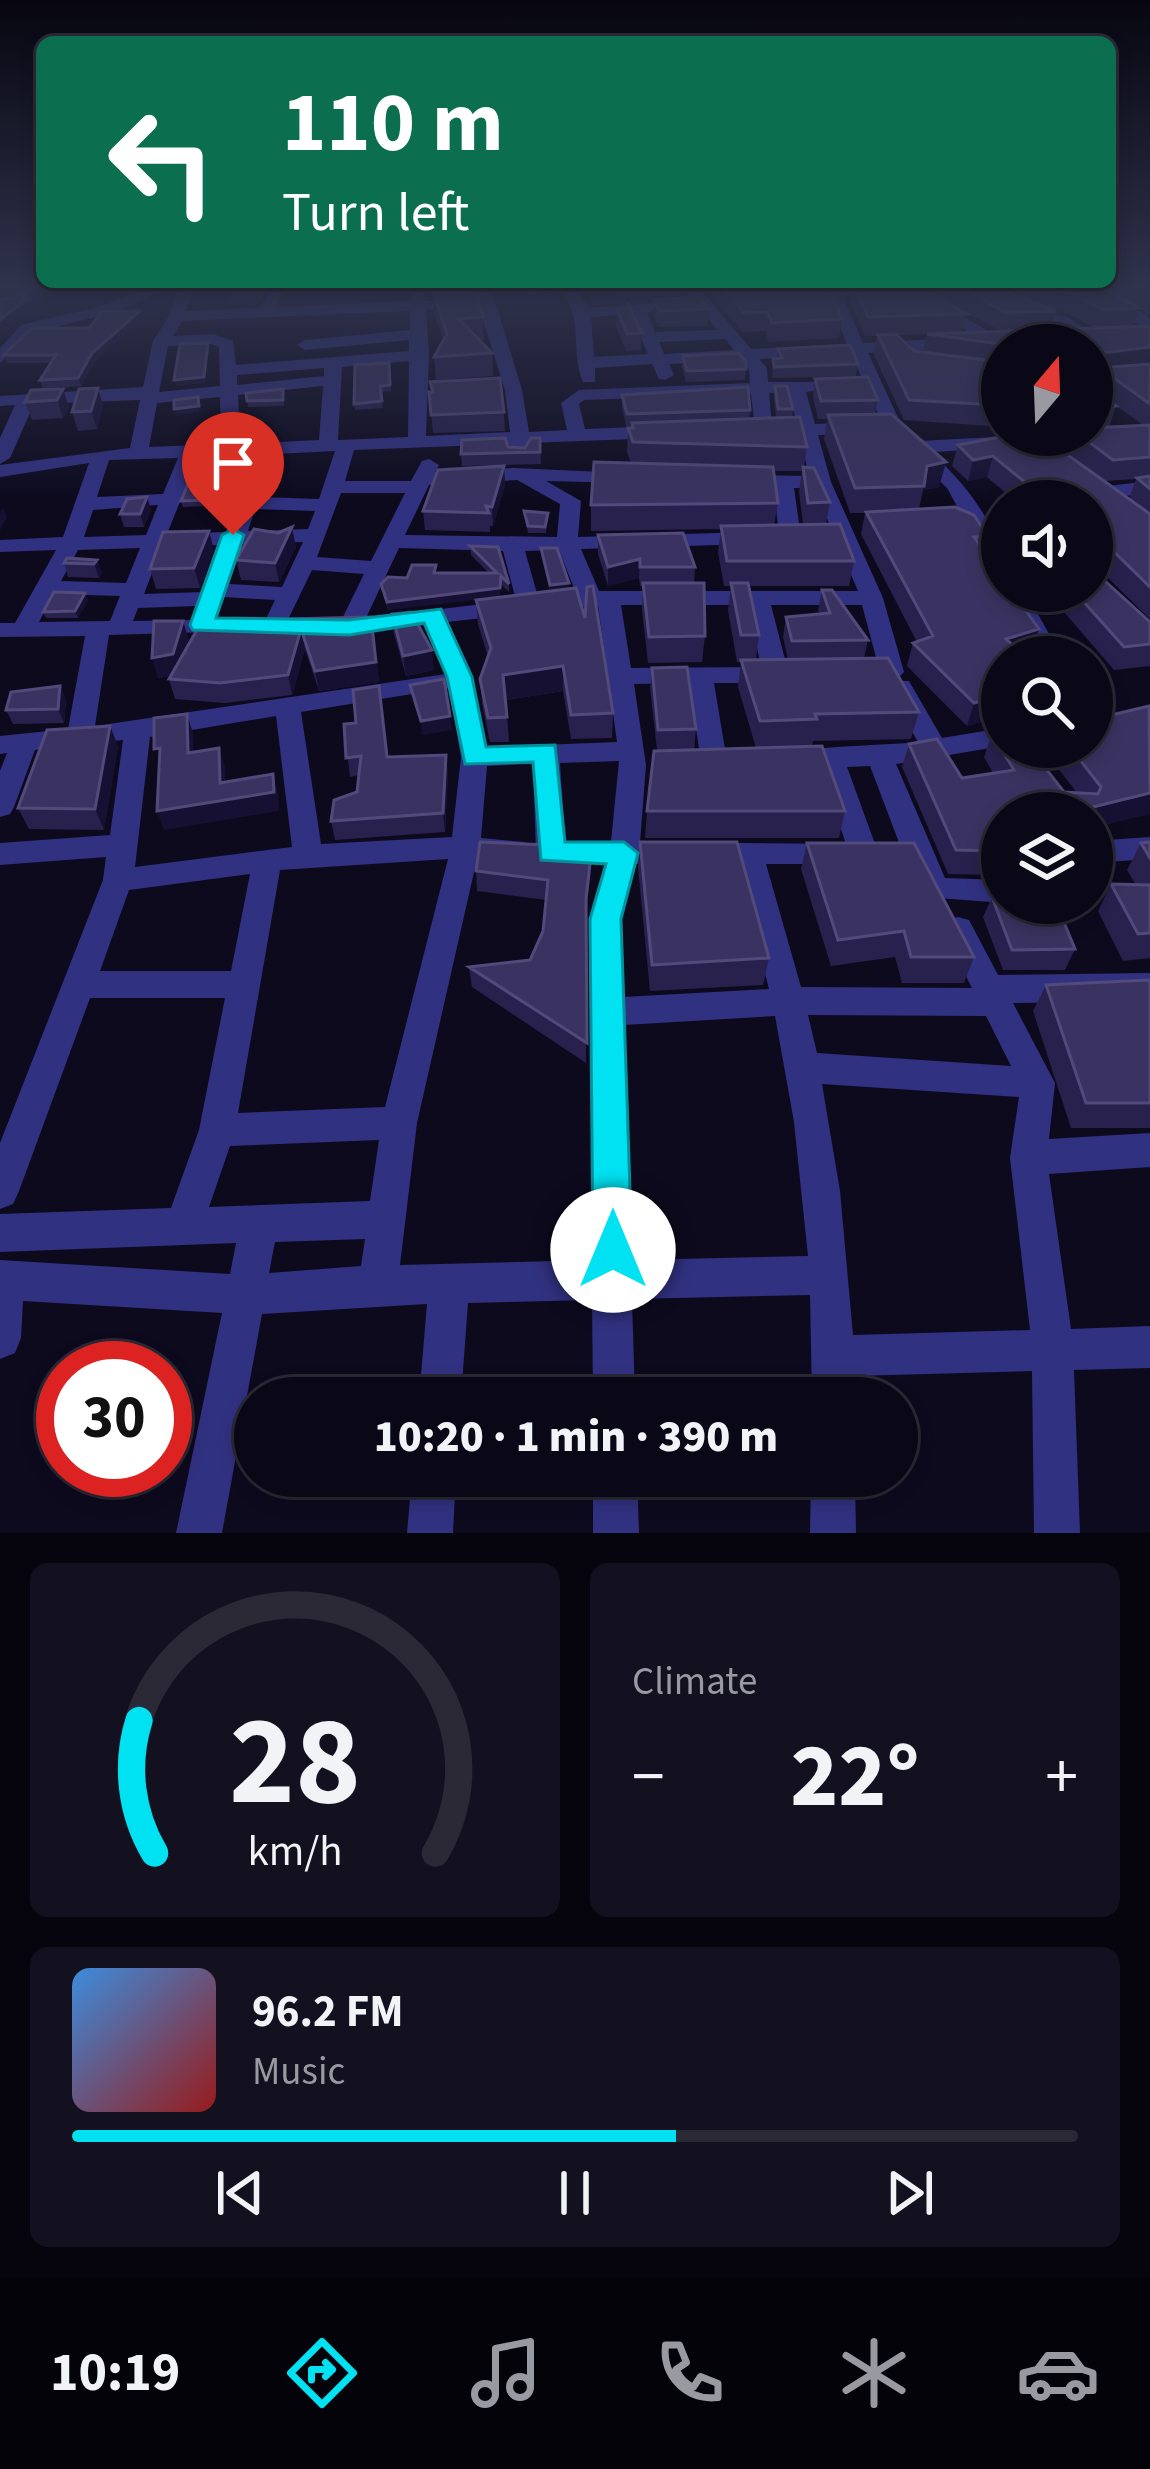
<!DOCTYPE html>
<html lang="en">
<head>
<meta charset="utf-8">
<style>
	body { margin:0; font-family:"Source Sans 3",sans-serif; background:#13111f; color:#f1f3f6; height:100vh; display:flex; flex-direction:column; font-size:45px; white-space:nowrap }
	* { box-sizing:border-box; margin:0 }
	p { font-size:39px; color:#999aa1 }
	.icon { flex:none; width:66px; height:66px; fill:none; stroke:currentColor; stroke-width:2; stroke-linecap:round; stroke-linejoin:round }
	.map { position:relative; height:1533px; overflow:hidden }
	.panel { display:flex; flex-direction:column; gap:30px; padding:30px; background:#06040c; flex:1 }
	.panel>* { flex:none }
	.top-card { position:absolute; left:36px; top:36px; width:1080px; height:252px; border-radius:18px; box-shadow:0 6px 18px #0003,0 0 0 3px #2a2935; background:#0b6e4f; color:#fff; overflow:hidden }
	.needle { width:78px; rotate:19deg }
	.buttons { position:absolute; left:981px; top:324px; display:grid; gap:24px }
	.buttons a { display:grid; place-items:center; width:132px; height:132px; border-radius:50%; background:#0a0816; box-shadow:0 6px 18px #0003,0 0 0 3px #2a2935; font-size:60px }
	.speed { position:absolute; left:36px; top:1341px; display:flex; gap:24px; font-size:60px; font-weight:700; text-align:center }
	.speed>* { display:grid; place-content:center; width:156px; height:156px; border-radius:50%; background:#0a0816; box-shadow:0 6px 18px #0003,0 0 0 3px #2a2935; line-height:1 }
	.speed .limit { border:18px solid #d22; background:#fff; color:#111 }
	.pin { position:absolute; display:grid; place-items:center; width:102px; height:102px; color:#fff; margin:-123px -51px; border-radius:50% 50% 50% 0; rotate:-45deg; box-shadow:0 0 12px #0007 }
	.pin .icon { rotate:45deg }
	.me { position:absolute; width:132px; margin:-66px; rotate:0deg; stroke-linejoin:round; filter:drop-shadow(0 0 9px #0008) }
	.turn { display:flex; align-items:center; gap:42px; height:252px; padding:0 48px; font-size:54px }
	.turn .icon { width:156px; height:156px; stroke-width:2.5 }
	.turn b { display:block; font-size:84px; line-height:102px }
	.big { font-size:90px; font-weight:800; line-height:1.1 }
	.panel .tile { flex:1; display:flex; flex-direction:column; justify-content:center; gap:18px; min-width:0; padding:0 42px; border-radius:18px; background:#13111f }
	.panel .dial { align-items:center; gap:0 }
	.dial svg { height:312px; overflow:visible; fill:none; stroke:#2a2935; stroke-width:7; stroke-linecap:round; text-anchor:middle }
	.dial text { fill:#f1f3f6; stroke:none }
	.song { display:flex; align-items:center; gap:36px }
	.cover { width:144px; height:144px; border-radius:18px; background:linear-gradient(135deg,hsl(210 70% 55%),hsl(0 70% 35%)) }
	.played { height:12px; border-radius:6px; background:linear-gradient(90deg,#00e2f2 60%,#2a2935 60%) }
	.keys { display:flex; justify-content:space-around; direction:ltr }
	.heat { display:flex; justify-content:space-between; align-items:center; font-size:66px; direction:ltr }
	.panel .tiles { flex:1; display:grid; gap:30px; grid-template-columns:1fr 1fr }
	.tile:last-child { grid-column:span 2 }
	.trip { position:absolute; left:234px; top:1377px; width:684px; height:120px; border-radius:60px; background:#0a0816; box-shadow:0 6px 18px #0003,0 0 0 3px #2a2935; font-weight:800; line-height:120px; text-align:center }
	.tabs { display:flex; height:192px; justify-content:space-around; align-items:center; background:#040309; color:#999aa1 }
	.tabs .icon { width:84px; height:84px }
	.tabs .selected { color:#00e2f2 }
	.tabs b { font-size:54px; color:#f1f3f6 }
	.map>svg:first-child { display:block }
</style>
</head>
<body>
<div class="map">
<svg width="1150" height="1533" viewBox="0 0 1150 1533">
	<rect width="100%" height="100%" fill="#0d0a1e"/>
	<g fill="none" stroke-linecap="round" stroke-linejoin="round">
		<path fill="#313181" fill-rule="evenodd" d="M80 288H104L97 293Z
			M149 288H171L109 314 33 332 0 363V348L21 325 98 307Z
			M177 288H193L186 311 260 308 271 288H286L276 307 410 301 415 288 423 289 426 301 477 299 475 288H491L522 390 529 432 567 430 561 403 579 390 750 383 749 369 742 360 669 364 674 375 665 380 659 379 652 364 595 368V382H583C570 350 584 318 560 288H576L589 308 693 300 684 288H699L751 349 847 344 827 294 841 288H872L843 297 863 343 956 338 964 343 956 348 868 353 901 424 919 441 1150 429V441L931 452C965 484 1002 526 1002 575L991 568 947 488 884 427 851 354 759 359 767 368 768 382H818V390L806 392 815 424 858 422 867 428 858 434 818 435 831 482 883 598 904 672C895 684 866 685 857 673L860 667 878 665 862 605H771L789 675 777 683H714L727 761 714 770 701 761 689 683 634 684 646 765 640 842 846 844 820 767H793L780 758C791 745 890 746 918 742L887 687 891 681H909L942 738 1002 728V746L896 764 945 878 1002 880 1004 903 925 897 906 861 870 766 847 767 878 852 873 860 863 863 851 857 839 864H766L801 987 972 988 942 929 947 920 958 917 969 920 998 975 1150 973V1001L1013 1003 1055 1083 1049 1139 1150 1133V1167L1049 1174 1071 1329 1150 1326V1368L1074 1370 1080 1533H1034L1032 1371 854 1376V1398H812L810 1295 632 1299 635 1398H593L592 1300 468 1303 461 1398H419L427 1304 262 1314 222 1533H176L222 1313 23 1301 21 1338 15 1353 0 1359V1260L230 1274 236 1243 0 1252V1214L171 1208 199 1130 225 998H90L19 1191 13 1204 0 1209V1143L103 880 106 857 0 865V843L110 835 123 740 35 750 14 807 10 814 0 817V771L7 753 0 754V736L68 729 85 636 0 637V623H15L56 550 0 552V540L63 537 89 463 0 477V465L130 448 140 400 34 404 10 458 0 464V438L15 405 0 406V396L143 387 153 341 169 316ZM697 304 717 330 655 332 647 312ZM479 308 505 390 510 432 426 436 429 355 426 310ZM410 311V330L305 340 297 345 305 350 409 340V351L236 365 233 341 213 334 173 336 182 321ZM631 314 648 354 594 357 591 317ZM725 339 734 350 664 354 659 342ZM211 344 219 347 220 386 159 392 168 346ZM409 361 408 437 338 440 342 367ZM324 368V376L237 385V375ZM323 386 319 440 240 444 238 395ZM789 392 797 424 772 425 769 393ZM751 394 756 435 800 436 809 476 741 475 731 481 741 487H774L779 537 790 543 801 537 794 488H814L858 591H599L581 549 752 544 763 538 752 532 578 537 581 501 546 481 632 483 635 479 625 473 514 468 435 472 439 465 429 459 422 461 411 481H345L354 450 509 444 508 452 518 458 525 456 528 443 660 438 669 432 660 426 585 429 579 404 584 400ZM220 397 221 444 149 447 157 403ZM335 451 319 499 260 497 276 454ZM256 454 226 532 167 534 198 457ZM178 458 163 494 97 497 109 460ZM517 480 560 504 557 537 405 535 429 485ZM341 493H405L371 561 317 557ZM158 505 146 535 84 537 93 510ZM255 509 315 511 308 529 248 531ZM303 542 282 587 229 584 243 544ZM221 545 203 592 144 594 162 547ZM140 548 126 583 61 581 78 550ZM399 548 503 551 516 600 366 618ZM559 550 576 593 538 597 525 551ZM312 570 364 574 341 621 327 628 331 633 349 635 425 625 446 674 95 726 109 635 242 631 246 626 242 621 216 619 224 597 275 600 262 627 274 634 282 632ZM54 594 120 596 110 621 39 622ZM598 605 617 742 486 747 472 677 447 622ZM621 605H748L761 667 631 668ZM197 606 192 620 133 621 138 608ZM449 688 461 757 452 837 321 844 301 712ZM276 716 292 847 135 867 150 737ZM619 761 611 842H565L560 763ZM533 764 536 853 541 861 606 864 590 919 592 1260 400 1265 417 1123 477 859 525 858 530 850 525 842 481 838 487 766ZM448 859 385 1107 238 1113 280 870ZM636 864H737L769 989 623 997 620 919ZM250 874 231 971H100L129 890ZM808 1015 986 1016 1011 1066 817 1053ZM775 1016 794 1122 808 1256 631 1260 624 1025ZM822 1084 1019 1097 1010 1158 1030 1330 853 1335 840 1191ZM379 1140 370 1201 209 1207 230 1146ZM365 1239 361 1266 269 1273 275 1242Z
			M897 288H915L1008 343 994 347Z
			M1070 288C1099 288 1126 301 1150 318V331Z
			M1012 303 1069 318 1099 338 1085 341 1057 324 1012 309Z
			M1150 481V493L1100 499 1090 493 1100 487Z
			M1003 591H1025L1062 657H1038Z
			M1150 837V859L1092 863V841Z
			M412 1476H456L453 1533H407Z
			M593 1476H637L639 1533H593Z
			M811 1476H855L856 1533H810Z"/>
	</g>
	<path fill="#28214e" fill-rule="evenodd" d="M228 288H268L257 304 231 305Z
		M512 288H559V294L541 295Z
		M618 288H684V295L618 297Z
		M705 288H835L829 289 842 319 839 338 769 342 765 331 742 332Z
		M851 288H923L967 314 962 332 1000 331 924 288H1150V315L1140 308 1133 327 1150 326V619L1103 573 1095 572 1150 622V666L1114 670 1046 591H1092V501H1015L987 477 968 481 952 466 958 445 1129 499 1136 479 1105 481 1064 450 1069 435H1092V345H1002V432L993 433 990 426 904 420 874 355 877 336H865L849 300ZM1044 306 1070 314 1095 328 1050 330 1056 311ZM927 334 923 352 914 351 897 335ZM1111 402 1143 425 1109 427 1116 406Z
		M433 292 483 317 484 340H479L492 353 493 376 436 380 434 357 444 341 434 314Z
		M654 300 709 309 708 326 658 327 654 317Z
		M627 302 642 333 641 350 626 351 616 326 617 309 627 308Z
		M142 319 95 361 81 386 43 389 40 380 51 363H7L4 355 89 328Z
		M778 349 858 364 856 376 772 378 773 359 777 358Z
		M683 356 746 369 745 380 686 382 682 367Z
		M389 363 391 391 381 392 383 408 355 410 354 404Z
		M815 379 878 400 875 414 939 487 923 490 919 509 988 537 984 551 1039 629 1030 652 1002 657V716L967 726 907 666 913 643 917 642 861 534 865 513H850L824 439 827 419H818L813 397Z
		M430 382 504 412 505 431 433 433 429 392H431Z
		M775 386 793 409 792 417 807 447 804 467 830 502 826 524 854 561 849 586H748L759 635 756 660H788L783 637 786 617 820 614 818 610 822 590 868 640 864 658 919 712 911 739 813 741 812 746 756 748 738 687 741 662H737L728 610 731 586H724L718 552 721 529 591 531V505L631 463 627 452 628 428H632V426H626L622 407V395L750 410 749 418H776L774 398ZM774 471H802L799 492 803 525H774L778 503Z
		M63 389 69 407 63 418 32 420 25 402Z
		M283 389 284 406 248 407 246 393Z
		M103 406 97 429 78 431 72 412Z
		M540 438 541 464 462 466 461 454 508 447 525 448Z
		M504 466 505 485 493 526H490V532L425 530 423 511Z
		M215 477 217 484 211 506 183 507 181 501Z
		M147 497 151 510 144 527H124L120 514Z
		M524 511 548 513 546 533H528Z
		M598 535 695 567 694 583 705 636 702 662 648 663 642 610 643 586H640L639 578 608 586 598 554Z
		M470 546 509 584V592L502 585 388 610 381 584 437 573H489L471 555Z
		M296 547 279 582 241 580 236 560Z
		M541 548 569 583V589L613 713 612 738 571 739 563 691 506 700 509 742H490L482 703 480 679 488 657 478 624 476 600 550 591Z
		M214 550 200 588 156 589 150 569Z
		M97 560 102 573 99 578 68 577 64 563Z
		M88 600 78 618H46L43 612Z
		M392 614 434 670 406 676 394 634Z
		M371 617 379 682 319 691 305 649 292 695 225 703 175 699 169 679 170 676 158 678 183 621 189 641 187 646Z
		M652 668 696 729 694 750H657L650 688Z
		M60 686 66 700 64 723 13 724 6 710Z
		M1150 707 1092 813H1002V875L948 874 902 767 909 744 962 778 993 773 984 757 992 734 1064 792 1077 793 1042 747H1092L1094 719Z
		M344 724 388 757 446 755 448 774 445 832 335 840 331 821 357 792 359 775 350 777Z
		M118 746 104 830 29 829 18 808Z
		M647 811H845L839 838H645Z
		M640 842 769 958 763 985 650 991 638 868Z
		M1150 842V958L1123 961 1098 911 1111 884 1136 885 1127 870 1141 843Z
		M807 843 974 957 964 983H902L895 957 831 966 801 869Z
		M592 847 586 916V1063L472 987 469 967 530 960 543 931 546 900 477 891 476 871Z
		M992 897 1075 949 1065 970H1003L983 917Z
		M1150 980V1128H1071L1033 1011 1046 985Z"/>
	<path fill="#161133" d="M32 288H42L29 303 30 307 7 326 9 332 0 341V320Z
		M254 288H268L257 304Z
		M140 311 142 319 95 361 81 386 78 378 92 353Z
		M208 343 209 349 205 383 176 386 174 380Z
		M1150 347V366L1100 368 1094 354Z
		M98 388 103 406 97 429 91 411Z
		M63 389 69 407 63 418 57 400Z
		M198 397 200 412 176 415 174 409Z
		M993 456 987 477 968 481 973 460Z
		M946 462 939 487 923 490 927 466Z
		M504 466 505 485 493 526 492 507Z
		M215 477 217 484 211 506 209 500Z
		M147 497 151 510 144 527 140 514Z
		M3 507 7 517 0 530V513Z
		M292 527 296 547 279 582 275 563Z
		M209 531 214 550 200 588 194 568Z
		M640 559 639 578 608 586V567Z
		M97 560 102 573 99 578 94 564Z
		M501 576 500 597 388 610 387 602Z
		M569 583V589L550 592V585Z
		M85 593 88 600 78 618 75 611Z
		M371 617 379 682 319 691 315 671Z
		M183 621 189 641 180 674 158 678 152 658Z
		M301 629 305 649 292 695 288 675Z
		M1039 629 1030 652 1014 657 1006 639Z
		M432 650 434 670 406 676 403 656Z
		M563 666V691L505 700 503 675Z
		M60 686 66 700 64 723 58 709Z
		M1002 695V716L967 726 974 703Z
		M187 714 193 733 194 772 188 753Z
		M450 716 452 730 422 735 421 721Z
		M110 726 118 746 104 830 95 809Z
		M219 748 225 767 226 800 273 774 278 794 279 811 164 830 157 811 220 783Z
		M446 755 448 774 445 832 443 813Z
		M1150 793V814L1092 828V813H1079L1081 810Z
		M592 847 591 868 586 919V899Z"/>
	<path fill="#3a3361" stroke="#514a7a" stroke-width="3" d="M21 288H32L23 298H28L0 320V299L16 298Z
		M723 288H828L842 319 772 323 767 312 744 313Z
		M855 288H923L967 314 868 317Z
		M962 288H996L1056 311 1005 312Z
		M1051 288H1104L1140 308 1101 309 1076 295Z
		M433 292H475L483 317 459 319 492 353 434 357 447 334Z
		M699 296 709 309 659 311 654 300Z
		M627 302 642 333 627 334 617 309 630 308Z
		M103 311H140L92 353 78 378 40 380 56 355H4L32 328H89Z
		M1150 326V347L1094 354 1099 368 1150 364V404L1100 368 1094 387 1116 406 1092 407V345H1008L927 334Z
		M896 334 914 351 1002 362V412H998L996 405 909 400 878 335Z
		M208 343 204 377 174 380 180 344Z
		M850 345 858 364 774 367 773 359 782 358 778 349Z
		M739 353 746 362V369L687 371 683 356Z
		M389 363 390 385 380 386 382 401 354 404 355 365Z
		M868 377 878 400 821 401 815 379Z
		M500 378 504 412 431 415 429 392H433L430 382Z
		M775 386H787L793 409H778Z
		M748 387 750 410 627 414 622 395Z
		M98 388 91 411 72 412 79 389Z
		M63 389 57 400 25 402 31 390Z
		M283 389V400L247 401 246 393Z
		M198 397 199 406 174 409V400Z
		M891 414 946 462 927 466 924 486 855 488 828 415Z
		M800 417 807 447 633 442 628 428H633L632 423Z
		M1150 425V457L1113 460 1080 435H1092V428Z
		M1010 435H1040L1150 514V587L1112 550 1098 548 1095 572 1150 622V644L1124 647 1074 591H1092V501H1048L993 456 973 460 958 445Z
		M505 438 508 447 525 448 531 438H540V452L461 454 462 440Z
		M594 462 773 467 778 503 591 505Z
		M504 466 492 507 486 506 489 513 423 511 438 470Z
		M803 467 814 468 830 502 808 503Z
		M1150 476V489L1137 478Z
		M215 477 209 500 181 501 190 479Z
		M147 497 140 514H120L127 499Z
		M955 507 974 515 988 537H974L1002 577V591H1012L1039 629 1006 639 1026 657H1002V695L974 703 913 643 933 636 866 512Z
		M524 511 548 513 545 527 528 526Z
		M840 524 854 561H727L721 526Z
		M292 527 275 563 236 560 254 529 278 533Z
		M209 531 194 568 150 569 163 532Z
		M683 533 695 567H640V559L608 567 598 535Z
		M470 546 498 547 509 584 501 576 500 588 387 602 381 584 388 577 407 578 412 565H436L434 573H497Z
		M541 548H557L569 583 550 585Z
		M67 558 97 560 94 564 64 563Z
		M643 583H704L705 636 649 637Z
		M731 583H748L759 635H741Z
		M593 586 613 713 571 715 563 666 503 675 507 717 488 718 480 679 491 648 476 600 576 588 585 618 587 587Z
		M822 590H832L868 640 792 641 786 617 830 613Z
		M54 592 85 593 75 611 43 612Z
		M411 612 432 650 403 656 392 614Z
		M371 617 376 662 315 671 301 629 288 675 220 683 169 679 202 621Z
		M154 621H183L173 654 152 658Z
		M888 658 919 712 815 714 817 719 760 721 741 660Z
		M687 667 696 729 658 730 652 668Z
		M444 679 450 716 421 721 410 685Z
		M60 686 58 709 6 710 11 692Z
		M379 686 387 757 446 755 443 813 331 821 334 800 357 792 361 756 346 758 344 724 356 723 353 690Z
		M1149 706 1150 793 1081 810 1002 813V851L956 850 909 744 937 739 962 778 1014 770 992 734 1002 733V747H1029L1064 792 1098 794 1101 787 1070 747H1092V717L1094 719Z
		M187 714 188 753 219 748 220 783 273 774 274 792 157 811 160 748 154 749V718Z
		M110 726 95 809 18 808 47 730Z
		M822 746 845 811H647L654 751Z
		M480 842 592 847 586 899 587 1043 469 967 530 960 543 931 548 880 476 871Z
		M640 842H737L769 958 652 965Z
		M1150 842V858L1141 843Z
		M807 843H914L974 957H911L904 931 838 940Z
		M1111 884 1150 885V933L1138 934Z
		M992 897H1002V903H1056L1075 949 1012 950Z
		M1150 980V1103H1086L1046 985Z"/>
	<linearGradient id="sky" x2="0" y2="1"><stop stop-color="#070610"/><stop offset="0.57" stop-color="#2f334c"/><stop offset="1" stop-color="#2f334c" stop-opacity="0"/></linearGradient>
	<rect width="1150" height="503" fill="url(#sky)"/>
	<path fill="#00e2f2" stroke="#00939d" stroke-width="3" d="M233 529 244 535 216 618 349 620 441 609 472 677 486 747 555 745 565 842H624L638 853 621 919 632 1250 627 1263 613 1269 599 1263 593 1250 590 919 606 864 541 860 533 762 465 764 447 677 424 623 349 635 193 630 190 625 222 535Z"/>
</svg>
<div class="buttons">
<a><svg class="needle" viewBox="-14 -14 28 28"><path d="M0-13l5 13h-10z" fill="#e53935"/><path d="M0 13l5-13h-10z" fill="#999aa1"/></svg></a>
<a><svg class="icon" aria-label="sound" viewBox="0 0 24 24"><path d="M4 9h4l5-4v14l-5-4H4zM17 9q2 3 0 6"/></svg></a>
<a><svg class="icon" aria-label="search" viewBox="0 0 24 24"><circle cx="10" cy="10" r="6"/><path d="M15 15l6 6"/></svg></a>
<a><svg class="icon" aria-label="layers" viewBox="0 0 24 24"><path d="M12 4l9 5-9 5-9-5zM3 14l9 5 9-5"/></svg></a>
</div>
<div class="speed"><div class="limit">30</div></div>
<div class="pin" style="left:233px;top:535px;background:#d93025"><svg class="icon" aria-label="arrive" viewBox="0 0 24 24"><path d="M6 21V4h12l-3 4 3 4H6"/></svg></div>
<svg class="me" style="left:613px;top:1250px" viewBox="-20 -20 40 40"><circle r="19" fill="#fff"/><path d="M0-13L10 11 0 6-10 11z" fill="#00e2f2"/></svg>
<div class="trip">10:20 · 1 min · 390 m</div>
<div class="top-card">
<div class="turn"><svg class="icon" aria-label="left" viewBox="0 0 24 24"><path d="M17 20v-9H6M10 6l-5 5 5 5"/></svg><div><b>110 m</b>Turn left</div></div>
</div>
</div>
<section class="panel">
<div class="tiles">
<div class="tile dial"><svg viewBox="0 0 100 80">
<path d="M14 69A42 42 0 1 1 86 69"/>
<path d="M14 69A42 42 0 0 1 10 35" stroke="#00e2f2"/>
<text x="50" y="56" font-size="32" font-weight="700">28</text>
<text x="50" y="72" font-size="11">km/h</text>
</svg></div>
<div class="tile"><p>Climate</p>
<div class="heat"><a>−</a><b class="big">22°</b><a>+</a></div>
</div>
<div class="tile">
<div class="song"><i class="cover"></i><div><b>96.2 FM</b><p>Music</p></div></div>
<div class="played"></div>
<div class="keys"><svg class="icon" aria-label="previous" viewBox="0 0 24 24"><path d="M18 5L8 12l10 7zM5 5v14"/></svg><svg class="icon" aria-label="pause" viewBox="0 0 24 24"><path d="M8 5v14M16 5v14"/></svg><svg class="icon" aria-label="next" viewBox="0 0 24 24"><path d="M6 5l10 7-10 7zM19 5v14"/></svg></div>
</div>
</div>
</section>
<nav class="tabs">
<b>10:19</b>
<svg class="icon selected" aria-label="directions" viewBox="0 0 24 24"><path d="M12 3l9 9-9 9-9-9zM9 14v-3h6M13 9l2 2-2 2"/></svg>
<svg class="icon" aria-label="music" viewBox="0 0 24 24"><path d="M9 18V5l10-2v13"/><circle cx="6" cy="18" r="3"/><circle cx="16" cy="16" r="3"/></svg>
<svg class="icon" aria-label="phone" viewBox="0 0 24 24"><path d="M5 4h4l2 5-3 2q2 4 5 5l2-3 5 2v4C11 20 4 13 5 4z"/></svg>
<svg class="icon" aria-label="climate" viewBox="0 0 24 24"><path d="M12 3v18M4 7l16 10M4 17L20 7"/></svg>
<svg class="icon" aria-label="car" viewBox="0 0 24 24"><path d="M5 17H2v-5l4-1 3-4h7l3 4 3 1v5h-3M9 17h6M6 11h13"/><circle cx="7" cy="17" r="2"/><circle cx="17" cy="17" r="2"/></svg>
</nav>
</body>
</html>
